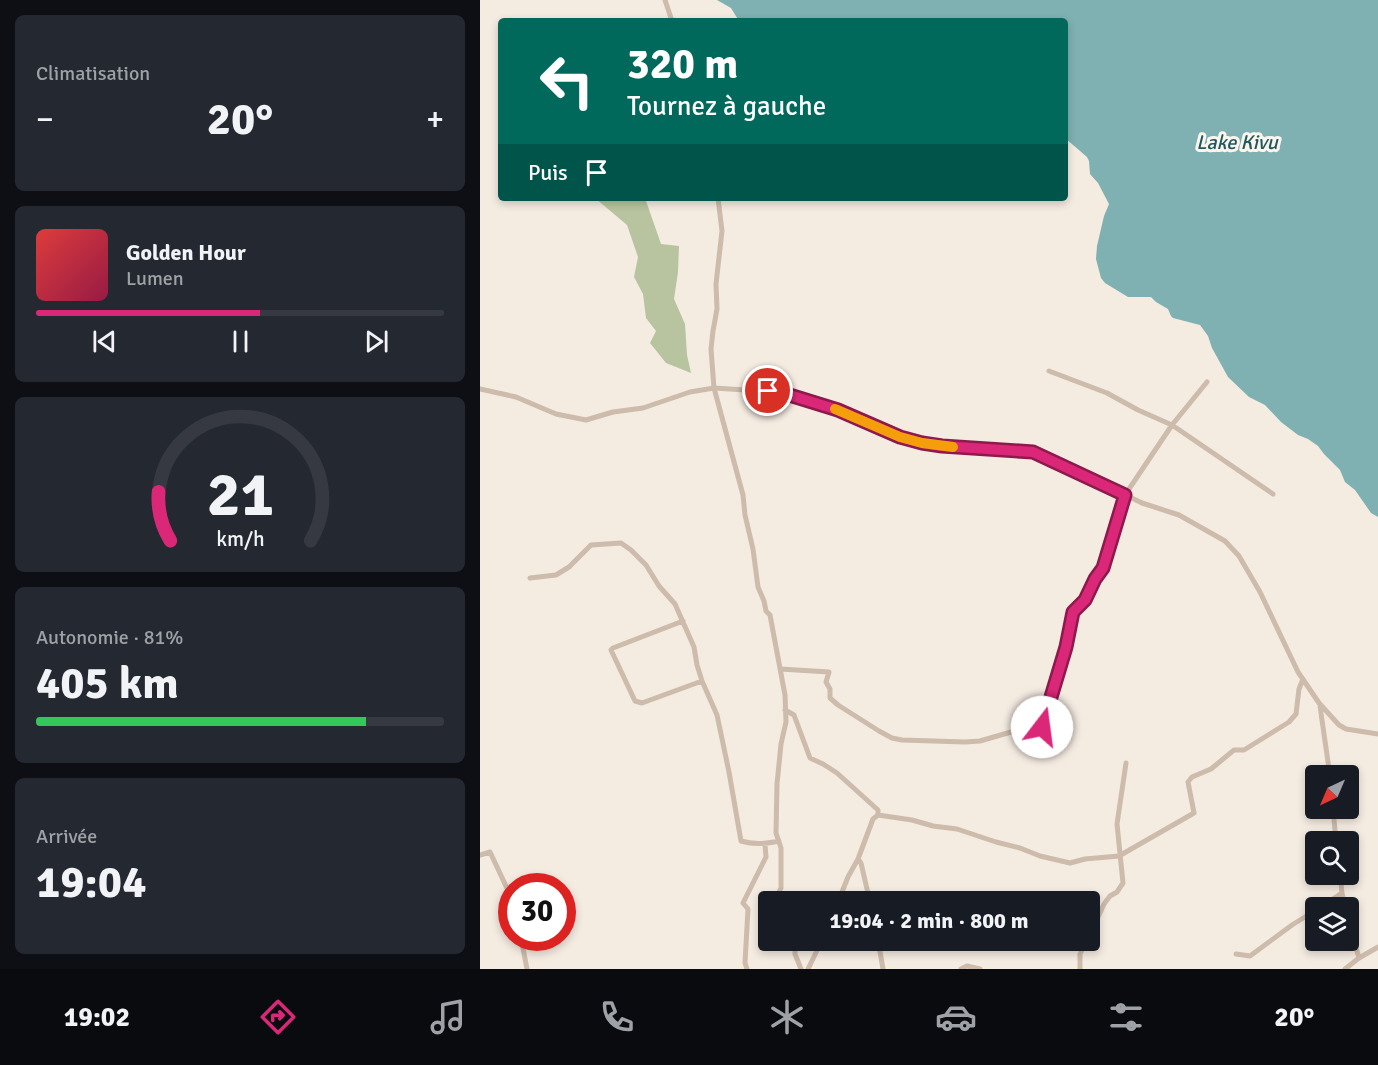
<!DOCTYPE html>
<html lang="fr">
<head>
<meta charset="utf-8">
<style>
	body { margin:0; font-family:Signika,sans-serif; background:#242831; color:#f1f3f6; height:100vh; display:flex; flex-direction:column; font-size:22px; white-space:nowrap }
	* { box-sizing:border-box; margin:0 }
	p { font-size:20px; color:#9ea1a6 }
	.icon { flex:none; width:33px; height:33px; fill:none; stroke:currentColor; stroke-width:2; stroke-linecap:round; stroke-linejoin:round }
	.map { position:relative; flex:1; overflow:hidden }
	.details { display:flex; flex-direction:column; gap:15px; padding:15px; background:#0d0f14; width:480px }
	.details>* { flex:none }
	.guide { position:absolute; left:18px; top:18px; width:570px; height:183px; border-radius:6px; box-shadow:0 3px 9px #0003; background:#00695c; color:#fff; overflow:hidden }
	.needle { width:39px; rotate:224deg }
	.tools { position:absolute; left:825px; top:765px; display:grid; gap:12px }
	.tools a { display:grid; place-items:center; width:54px; height:54px; border-radius:6px; background:#171b24; box-shadow:0 3px 9px #0003; font-size:30px }
	.speed { position:absolute; left:18px; top:873px; display:flex; gap:12px; font-size:30px; font-weight:700; text-align:center }
	.speed>* { display:grid; place-content:center; width:78px; height:78px; border-radius:50%; background:#171b24; box-shadow:0 3px 9px #0003; line-height:1 }
	.speed .limit { border:9px solid #d22; background:#fff; color:#111 }
	.pin { position:absolute; display:grid; place-items:center; width:51px; height:51px; color:#fff; margin:-26px; border:3px solid #fff; border-radius:50%; box-shadow:0 2px 6px #0007 }
	.me { position:absolute; width:66px; margin:-33px; rotate:15deg; stroke-linejoin:round; filter:drop-shadow(0 0 4px #0008) }
	.turn { display:flex; align-items:center; gap:21px; height:126px; padding:0 30px; font-size:27px }
	.turn .icon { width:78px; height:78px; stroke-width:2.5 }
	.turn b { display:block; font-size:42px; line-height:51px }
	.then { display:flex; align-items:center; height:57px; padding:0 30px; background:#0003; gap:12px; font-size:22px }
	.big { font-size:45px; font-weight:700; line-height:1.1 }
	.details .card { flex:1; display:flex; flex-direction:column; justify-content:center; gap:9px; min-width:0; padding:0 21px; border-radius:9px; background:#242831 }
	.details .dial { align-items:center; gap:0 }
	.dial svg { height:156px; overflow:visible; fill:none; stroke:#363941; stroke-width:7; stroke-linecap:round; text-anchor:middle }
	.dial text { fill:#f1f3f6; stroke:none }
	.song { display:flex; align-items:center; gap:18px }
	.cover { width:72px; height:72px; border-radius:9px; background:linear-gradient(135deg,hsl(0 70% 55%),hsl(340 70% 35%)) }
	.played { height:6px; border-radius:3px; background:linear-gradient(90deg,#db2777 55%,#363941 55%) }
	.keys { display:flex; justify-content:space-around; direction:ltr }
	.heat { display:flex; justify-content:space-between; align-items:center; font-size:33px; direction:ltr }
	.charge { height:9px; border-radius:4px; background:linear-gradient(90deg,#34c759 81%,#363941 0) }
	.trip { position:absolute; left:278px; top:891px; width:342px; height:60px; border-radius:6px; background:#171b24; box-shadow:0 3px 9px #0003; font-weight:700; line-height:60px; text-align:center }
	.menu { display:flex; height:96px; justify-content:space-around; align-items:center; background:#090b0e; color:#9ea1a6 }
	.menu .icon { width:42px; height:42px }
	.menu .active { color:#db2777 }
	.menu b { font-size:27px; color:#f1f3f6 }
	main { display:flex; flex:1; min-height:0 }
	.map>svg:first-child { display:block }
</style>
</head>
<body>
<main>
<section class="details">
<div class="card"><p>Climatisation</p>
<div class="heat"><a>−</a><b class="big">20°</b><a>+</a></div>
</div>
<div class="card">
<div class="song"><i class="cover"></i><div><b>Golden Hour</b><p>Lumen</p></div></div>
<div class="played"></div>
<div class="keys"><svg class="icon" aria-label="previous" viewBox="0 0 24 24"><path d="M18 5L8 12l10 7zM5 5v14"/></svg><svg class="icon" aria-label="pause" viewBox="0 0 24 24"><path d="M8 5v14M16 5v14"/></svg><svg class="icon" aria-label="next" viewBox="0 0 24 24"><path d="M6 5l10 7-10 7zM19 5v14"/></svg></div>
</div>
<div class="card dial"><svg viewBox="0 0 100 80">
<path d="M14 69A42 42 0 1 1 86 69"/>
<path d="M14 69A42 42 0 0 1 8 44" stroke="#db2777"/>
<text x="50" y="56" font-size="32" font-weight="700">21</text>
<text x="50" y="72" font-size="11">km/h</text>
</svg></div>
<div class="card"><p>Autonomie · 81%</p><b class="big">405 km</b><div class="charge"></div></div>
<div class="card"><p>Arrivée</p><b class="big">19:04</b></div>
</section>
<div class="map">
<svg width="898" height="969" viewBox="0 0 898 969">
	<rect width="100%" height="100%" fill="#f4ebe1"/>
	<path fill="#b8c4a0" d="M115 198H165L181 244 199 246 198 272 194 299 205 324 207 355 211 373 186 363 170 343 176 331 166 318 163 294 154 277 158 257 147 225Z"/>
	<path fill="#7fb0b2" d="M237 0H898V517L891 513 875 490 865 482 860 470 844 454 838 446 828 439 818 435 801 422 785 405 769 397 748 377 732 348 728 336 720 325 693 318 691 316 688 309 676 302 671 297H648L625 283 621 278 616 259 617 246 624 216 629 204 618 183 610 174 609 161 607 157 585 138V21H259L251 8Z"/>
	<g fill="none" stroke-linecap="round" stroke-linejoin="round">
		<path stroke="#cdbbac" stroke-width="5" d="M185 0 192 21
			M238 198 242 231 236 284 237 309 233 331 231 349 234 388 263 495 265 515 273 549 278 587 284 601 286 611 290 615 305 695 306 722 301 744 297 784 296 833 301 848V888L299 892 301 902
			M569 371 627 393 658 410 692 425 793 494
			M0 389 36 397 76 414 106 420 133 412 163 408 210 392 234 388 295 392 358 410 420 437 442 443 462 446 547 451 559 453 662 503 699 515 745 541 759 556 780 592 818 672 839 703 859 725 866 729 898 734
			M50 578 76 575 89 567 111 545 141 543 151 550 166 565 179 586 195 604 214 647 217 665 222 681 237 715 249 772 261 841C274 845 286 844 299 841
			M203 621 133 648 131 650 155 701 162 703 222 681
			M300 669 349 672 346 682 350 689V698L358 705 399 731 412 738 422 740 485 742 500 741 531 732 561 729 586 647 593 612 605 600 615 579 623 568 645 495 692 425 727 382
			M840 706 850 776
			M305 710 314 715 330 758 343 764 357 773 398 810V815L393 819 378 859 368 877 358 902
			M853 808 856 842
			M398 815 432 820 453 826 477 829 516 842 540 848 560 856 590 863 605 859 639 856 714 813 708 782 712 777 731 769 754 750H764L809 722 816 714 819 689 823 679
			M0 855 10 852 32 899
			M378 859 381 863 390 902
			M860 874 862 893 865 908
			M839 908 862 893
			M868 919 879 958
			M609 937 624 904 630 896 637 892 643 883 637 824 646 763
			M41 938 47 969
			M315 940V954L321 969
			M398 940 403 969
			M756 954 770 956 812 925 836 910
			M267 969 265 963 268 909 263 903 286 857 285 844
			M328 969 342 940
			M481 969 487 966 500 969
			M600 969V954L607 940
			M865 969 879 958 898 947"/>
	</g>
	<g fill="none" stroke-linecap="round" stroke-linejoin="round">
		<defs>
			<path id="route" d="M288 391 303 393 358 410 420 437 442 443 462 446 553 452 645 495 623 568 615 579 605 600 593 612 586 647 562 727"/>
		</defs>
		<use href="#route" stroke="#8e194d" stroke-width="15"/>
		<use href="#route" stroke="#db2777" stroke-width="10"/>
		<path stroke="#f59e0b" stroke-width="10" d="M355 409 420 437 442 443 473 447"/>
	</g>
	<g text-anchor="middle" stroke-width="6" stroke-linejoin="round" paint-order="stroke">
		<g font-size="20" font-style="italic" fill="#1f5a5e" stroke="#fbf5ee">
			<text x="757" y="149">Lake Kivu</text>
		</g>
	</g>
</svg>
<div class="tools">
<a><svg class="needle" viewBox="-14 -14 28 28"><path d="M0-13l5 13h-10z" fill="#e53935"/><path d="M0 13l5-13h-10z" fill="#9ea1a6"/></svg></a>
<a><svg class="icon" aria-label="search" viewBox="0 0 24 24"><circle cx="10" cy="10" r="6"/><path d="M15 15l6 6"/></svg></a>
<a><svg class="icon" aria-label="layers" viewBox="0 0 24 24"><path d="M12 4l9 5-9 5-9-5zM3 14l9 5 9-5"/></svg></a>
</div>
<div class="speed"><div class="limit">30</div></div>
<div class="pin" style="left:288px;top:391px;background:#d93025"><svg class="icon" aria-label="arrive" viewBox="0 0 24 24"><path d="M6 21V4h12l-3 4 3 4H6"/></svg></div>
<svg class="me" style="left:562px;top:727px" viewBox="-20 -20 40 40"><circle r="19" fill="#fff"/><path d="M0-13L10 11 0 6-10 11z" fill="#db2777"/></svg>
<div class="trip">19:04 · 2 min · 800 m</div>
<div class="guide">
<div class="turn"><svg class="icon" aria-label="left" viewBox="0 0 24 24"><path d="M17 20v-9H6M10 6l-5 5 5 5"/></svg><div><b>320 m</b>Tournez à gauche</div></div>
<div class="then">Puis<svg class="icon" aria-label="arrive" viewBox="0 0 24 24"><path d="M6 21V4h12l-3 4 3 4H6"/></svg></div>
</div>
</div>
</main>
<nav class="menu">
<b>19:02</b>
<svg class="icon active" aria-label="directions" viewBox="0 0 24 24"><path d="M12 3l9 9-9 9-9-9zM9 14v-3h6M13 9l2 2-2 2"/></svg>
<svg class="icon" aria-label="music" viewBox="0 0 24 24"><path d="M9 18V5l10-2v13"/><circle cx="6" cy="18" r="3"/><circle cx="16" cy="16" r="3"/></svg>
<svg class="icon" aria-label="phone" viewBox="0 0 24 24"><path d="M5 4h4l2 5-3 2q2 4 5 5l2-3 5 2v4C11 20 4 13 5 4z"/></svg>
<svg class="icon" aria-label="climate" viewBox="0 0 24 24"><path d="M12 3v18M4 7l16 10M4 17L20 7"/></svg>
<svg class="icon" aria-label="car" viewBox="0 0 24 24"><path d="M5 17H2v-5l4-1 3-4h7l3 4 3 1v5h-3M9 17h6M6 11h13"/><circle cx="7" cy="17" r="2"/><circle cx="17" cy="17" r="2"/></svg>
<svg class="icon" aria-label="filters" viewBox="0 0 24 24"><path d="M4 7h16M4 17h16"/><circle cx="9" cy="7" r="2"/><circle cx="15" cy="17" r="2"/></svg>
<b>20°</b>
</nav>
</body>
</html>
